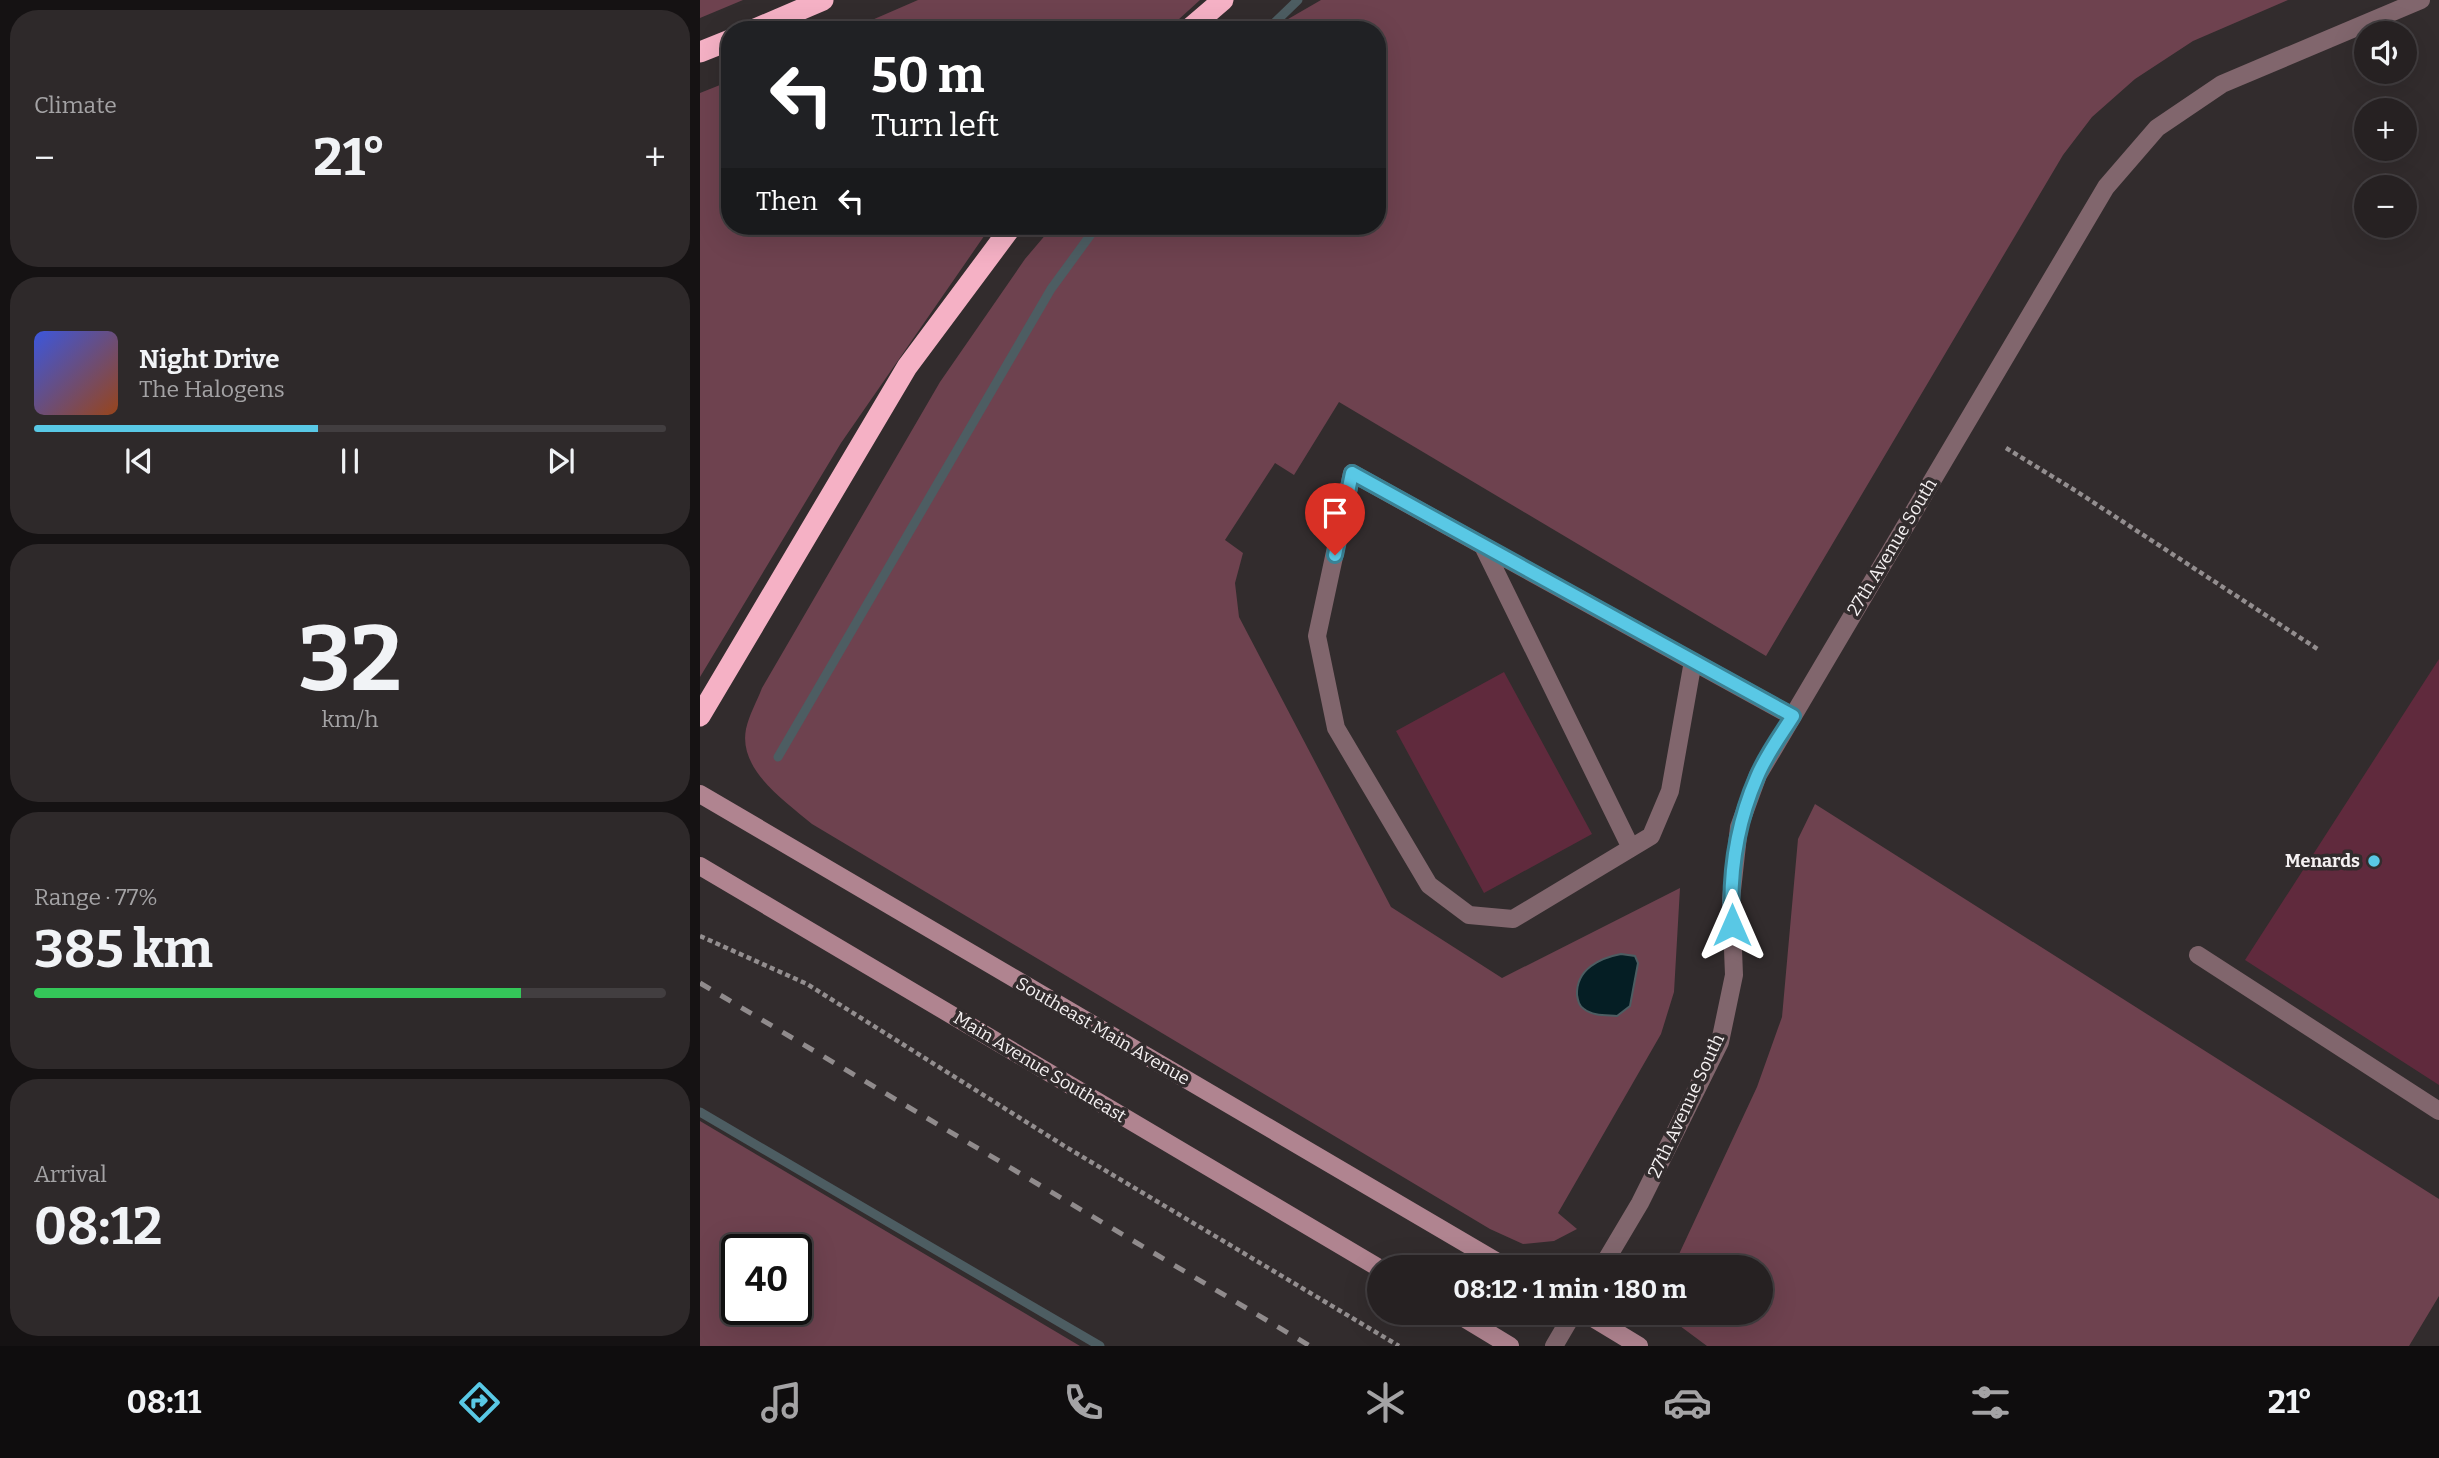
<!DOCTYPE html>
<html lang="en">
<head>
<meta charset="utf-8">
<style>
	body { margin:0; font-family:Bitter,serif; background:#2e292a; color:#f1f3f6; height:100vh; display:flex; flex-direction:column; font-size:26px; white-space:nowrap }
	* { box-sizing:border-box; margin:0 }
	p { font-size:23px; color:#a4a3a5 }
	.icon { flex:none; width:38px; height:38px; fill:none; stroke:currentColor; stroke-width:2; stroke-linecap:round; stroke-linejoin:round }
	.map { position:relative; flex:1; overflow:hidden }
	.panel { display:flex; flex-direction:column; gap:10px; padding:10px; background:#151213; width:700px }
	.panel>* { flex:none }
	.guide { position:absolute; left:21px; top:21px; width:665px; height:214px; border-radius:28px; box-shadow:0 7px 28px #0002,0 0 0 2px #423e40; background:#202124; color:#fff; overflow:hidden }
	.controls { position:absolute; left:1654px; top:21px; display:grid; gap:14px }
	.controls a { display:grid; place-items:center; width:63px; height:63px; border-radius:50%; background:#262122; box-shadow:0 7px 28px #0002,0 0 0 2px #423e40; font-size:35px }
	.speed { position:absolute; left:21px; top:1234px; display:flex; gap:14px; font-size:35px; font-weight:700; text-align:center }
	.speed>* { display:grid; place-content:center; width:91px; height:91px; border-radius:50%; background:#262122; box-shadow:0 7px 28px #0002,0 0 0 2px #423e40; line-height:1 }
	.speed .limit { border:4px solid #111; border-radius:10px; background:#fff; color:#111 }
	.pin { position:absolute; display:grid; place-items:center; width:60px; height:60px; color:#fff; margin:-72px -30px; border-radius:50% 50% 50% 0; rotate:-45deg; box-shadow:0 0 7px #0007 }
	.pin .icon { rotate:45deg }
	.me { position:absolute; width:77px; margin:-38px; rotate:0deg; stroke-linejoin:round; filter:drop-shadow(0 0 5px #0008) }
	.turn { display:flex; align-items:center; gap:24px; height:147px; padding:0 35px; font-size:32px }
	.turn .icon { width:91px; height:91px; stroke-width:2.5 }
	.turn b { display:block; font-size:49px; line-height:60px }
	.then { display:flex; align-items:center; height:66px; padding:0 35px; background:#0003; gap:14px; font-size:26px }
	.big { font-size:52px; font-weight:700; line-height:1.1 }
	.panel .card { flex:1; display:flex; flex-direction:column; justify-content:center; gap:10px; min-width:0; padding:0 24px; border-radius:28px; background:#2e292a }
	.panel .dial { align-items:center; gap:0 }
	.dial b { font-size:91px; line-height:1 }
	.song { display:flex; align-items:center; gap:21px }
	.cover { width:84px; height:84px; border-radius:10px; background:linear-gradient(135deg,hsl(230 70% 55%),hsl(20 70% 35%)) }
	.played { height:7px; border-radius:4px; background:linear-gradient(90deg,#59c8e5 45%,#423e40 45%) }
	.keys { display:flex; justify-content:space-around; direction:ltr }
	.heat { display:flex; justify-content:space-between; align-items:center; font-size:38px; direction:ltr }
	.charge { height:10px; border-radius:5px; background:linear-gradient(90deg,#34c759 77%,#423e40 0) }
	.trip { position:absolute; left:667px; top:1255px; width:406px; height:70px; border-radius:35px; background:#262122; box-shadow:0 7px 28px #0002,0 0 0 2px #423e40; font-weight:700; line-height:70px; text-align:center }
	.dock { display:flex; height:112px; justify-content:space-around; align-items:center; background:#0f0d0e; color:#a4a3a5 }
	.dock .icon { width:49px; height:49px }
	.dock .active { color:#59c8e5 }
	.dock b { font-size:32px; color:#f1f3f6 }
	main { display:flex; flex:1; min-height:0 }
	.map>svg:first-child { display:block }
</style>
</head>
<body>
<main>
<section class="panel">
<div class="card"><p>Climate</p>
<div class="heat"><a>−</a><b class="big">21°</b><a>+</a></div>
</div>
<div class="card">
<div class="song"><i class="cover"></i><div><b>Night Drive</b><p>The Halogens</p></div></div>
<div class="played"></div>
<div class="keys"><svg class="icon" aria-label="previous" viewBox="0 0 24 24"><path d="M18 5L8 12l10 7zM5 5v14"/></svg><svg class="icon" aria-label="pause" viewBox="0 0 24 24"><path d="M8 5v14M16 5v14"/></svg><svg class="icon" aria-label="next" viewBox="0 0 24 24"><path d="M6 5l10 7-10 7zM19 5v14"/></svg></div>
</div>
<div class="card dial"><b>32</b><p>km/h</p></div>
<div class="card"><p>Range · 77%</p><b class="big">385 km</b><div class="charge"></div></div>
<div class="card"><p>Arrival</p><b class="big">08:12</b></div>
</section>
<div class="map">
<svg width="1739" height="1346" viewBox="0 0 1739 1346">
	<rect width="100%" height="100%" fill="#322c2d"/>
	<path fill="#6e424f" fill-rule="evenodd" d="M0 0H43L0 18Z
		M218 0H500L467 30H149Z
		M621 0H1588L1493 41 1435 79 1392 117 1363 155 1066 656 639 402 594 475 575 463 525 540 543 553 535 583 539 617 691 907 802 978 980 888 974 992 961 1034 858 1213 877 1229 854 1241 823 1244 790 1229 112 824C85 801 38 770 46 729 49 715 57 701 62 688L240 382 325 259 353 226H677V30H569Z
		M30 81V226H291L141 443 0 677V93Z
		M1115 804 1739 1199V1296L1709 1346H1007L976 1323 978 1313 1060 1312V1267H973L1057 1087 1082 1017 1098 839Z
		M0 1121 380 1346H0ZM37 1250H96V1309H37Z"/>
	<path fill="#051e24" stroke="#4d5d62" stroke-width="2" d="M921 954 935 956 938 963 930 1006 917 1016C906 1015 893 1016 884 1009 879 1006 878 1001 877 995 876 969 900 958 921 954Z"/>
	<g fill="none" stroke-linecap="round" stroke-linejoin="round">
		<path stroke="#4d5d62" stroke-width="9" d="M567 30 598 0
			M78 757 351 289 397 226
			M0 1112 400 1346"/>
	</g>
	<path fill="#602a3d" d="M1739 659V1085L1545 960Z
		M804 672 892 834 784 893 696 731Z"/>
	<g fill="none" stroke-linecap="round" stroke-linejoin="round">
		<path stroke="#938e8f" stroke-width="4.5" stroke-dasharray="5 3.5" stroke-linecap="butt" d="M1306 448 1376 491 1619 650
			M0 936 107 984 366 1147 699 1346"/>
		<path stroke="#81666d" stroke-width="18" d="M783 546 931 848
			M993 661 970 791 951 836 813 919 769 915 729 885 636 728 617 636 652 473C798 555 946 635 1092 716
			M1498 955 1739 1111"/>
		<path stroke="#81666d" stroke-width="18" d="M902 1267 940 1203 1020 1042 1034 975 1031 899 1039 827 1058 775 1406 187 1457 128 1522 84 1721 0
			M854 1346 874 1312"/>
		<path stroke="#b08490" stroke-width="18" d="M0 794 806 1267
			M0 866 679 1268
			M754 1312 810 1346
			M883 1312 939 1346"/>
		<path stroke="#f5b1c5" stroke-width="21" d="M53 30 123 0
			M488 30 523 0
			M0 52 30 40
			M0 716 207 367 312 226"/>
		<path stroke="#908b8c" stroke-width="5" stroke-dasharray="12 12" stroke-linecap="butt" d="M0 983 610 1346"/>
	</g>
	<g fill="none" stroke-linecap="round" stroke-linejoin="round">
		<defs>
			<path id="route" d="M635 555 652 473 1093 716C1081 735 1066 755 1057 777 1037 823 1029 874 1032 925"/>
		</defs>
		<use href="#route" stroke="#3a8295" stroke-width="18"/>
		<use href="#route" stroke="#59c8e5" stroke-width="12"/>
	</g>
	<circle fill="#59c8e5" stroke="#322c2d" stroke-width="2.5" cx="1674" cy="861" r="7"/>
	<g text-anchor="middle" stroke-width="7" stroke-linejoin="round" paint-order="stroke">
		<g font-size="18" fill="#f5f1f2" stroke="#322c2d">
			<text transform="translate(1192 547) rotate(-59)" y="6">27th Avenue South</text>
			<text transform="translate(403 1031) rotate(30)" y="6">Southeast Main Avenue</text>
			<text transform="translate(340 1067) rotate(31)" y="6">Main Avenue Southeast</text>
			<text transform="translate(986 1106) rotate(-65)" y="6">27th Avenue South</text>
		</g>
		<g font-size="18" font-weight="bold" fill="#f5f1f2" stroke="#322c2d" text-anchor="end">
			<text x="1660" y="867">Menards</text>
		</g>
	</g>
</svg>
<div class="controls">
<a><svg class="icon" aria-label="sound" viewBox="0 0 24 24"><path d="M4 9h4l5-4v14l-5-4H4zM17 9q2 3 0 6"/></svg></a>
<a>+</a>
<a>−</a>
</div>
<div class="speed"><div class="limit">40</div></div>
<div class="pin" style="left:635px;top:555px;background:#d93025"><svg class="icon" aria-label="arrive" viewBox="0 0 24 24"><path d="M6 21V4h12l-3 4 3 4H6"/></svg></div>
<svg class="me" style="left:1032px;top:925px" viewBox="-20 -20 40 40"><path d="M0-17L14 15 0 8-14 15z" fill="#59c8e5" stroke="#fff" stroke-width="4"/></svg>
<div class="trip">08:12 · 1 min · 180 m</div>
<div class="guide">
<div class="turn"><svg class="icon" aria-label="left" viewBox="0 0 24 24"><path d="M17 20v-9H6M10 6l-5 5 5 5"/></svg><div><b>50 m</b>Turn left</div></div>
<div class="then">Then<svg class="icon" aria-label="left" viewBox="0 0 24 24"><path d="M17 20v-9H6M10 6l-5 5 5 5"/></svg></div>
</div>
</div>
</main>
<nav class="dock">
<b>08:11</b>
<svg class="icon active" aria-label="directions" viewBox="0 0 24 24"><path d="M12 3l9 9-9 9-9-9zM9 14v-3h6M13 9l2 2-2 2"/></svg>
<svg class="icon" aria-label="music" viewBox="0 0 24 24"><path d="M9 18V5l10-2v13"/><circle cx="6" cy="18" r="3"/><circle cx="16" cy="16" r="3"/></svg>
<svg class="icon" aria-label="phone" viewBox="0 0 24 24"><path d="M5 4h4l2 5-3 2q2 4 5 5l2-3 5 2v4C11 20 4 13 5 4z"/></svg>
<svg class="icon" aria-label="climate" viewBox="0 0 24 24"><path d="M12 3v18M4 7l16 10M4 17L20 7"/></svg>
<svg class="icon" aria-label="car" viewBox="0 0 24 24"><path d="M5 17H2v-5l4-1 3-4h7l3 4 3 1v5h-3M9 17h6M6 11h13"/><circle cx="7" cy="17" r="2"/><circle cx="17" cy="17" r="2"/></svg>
<svg class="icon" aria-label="filters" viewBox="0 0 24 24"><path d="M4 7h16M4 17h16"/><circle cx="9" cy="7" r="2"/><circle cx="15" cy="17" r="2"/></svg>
<b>21°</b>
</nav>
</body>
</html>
